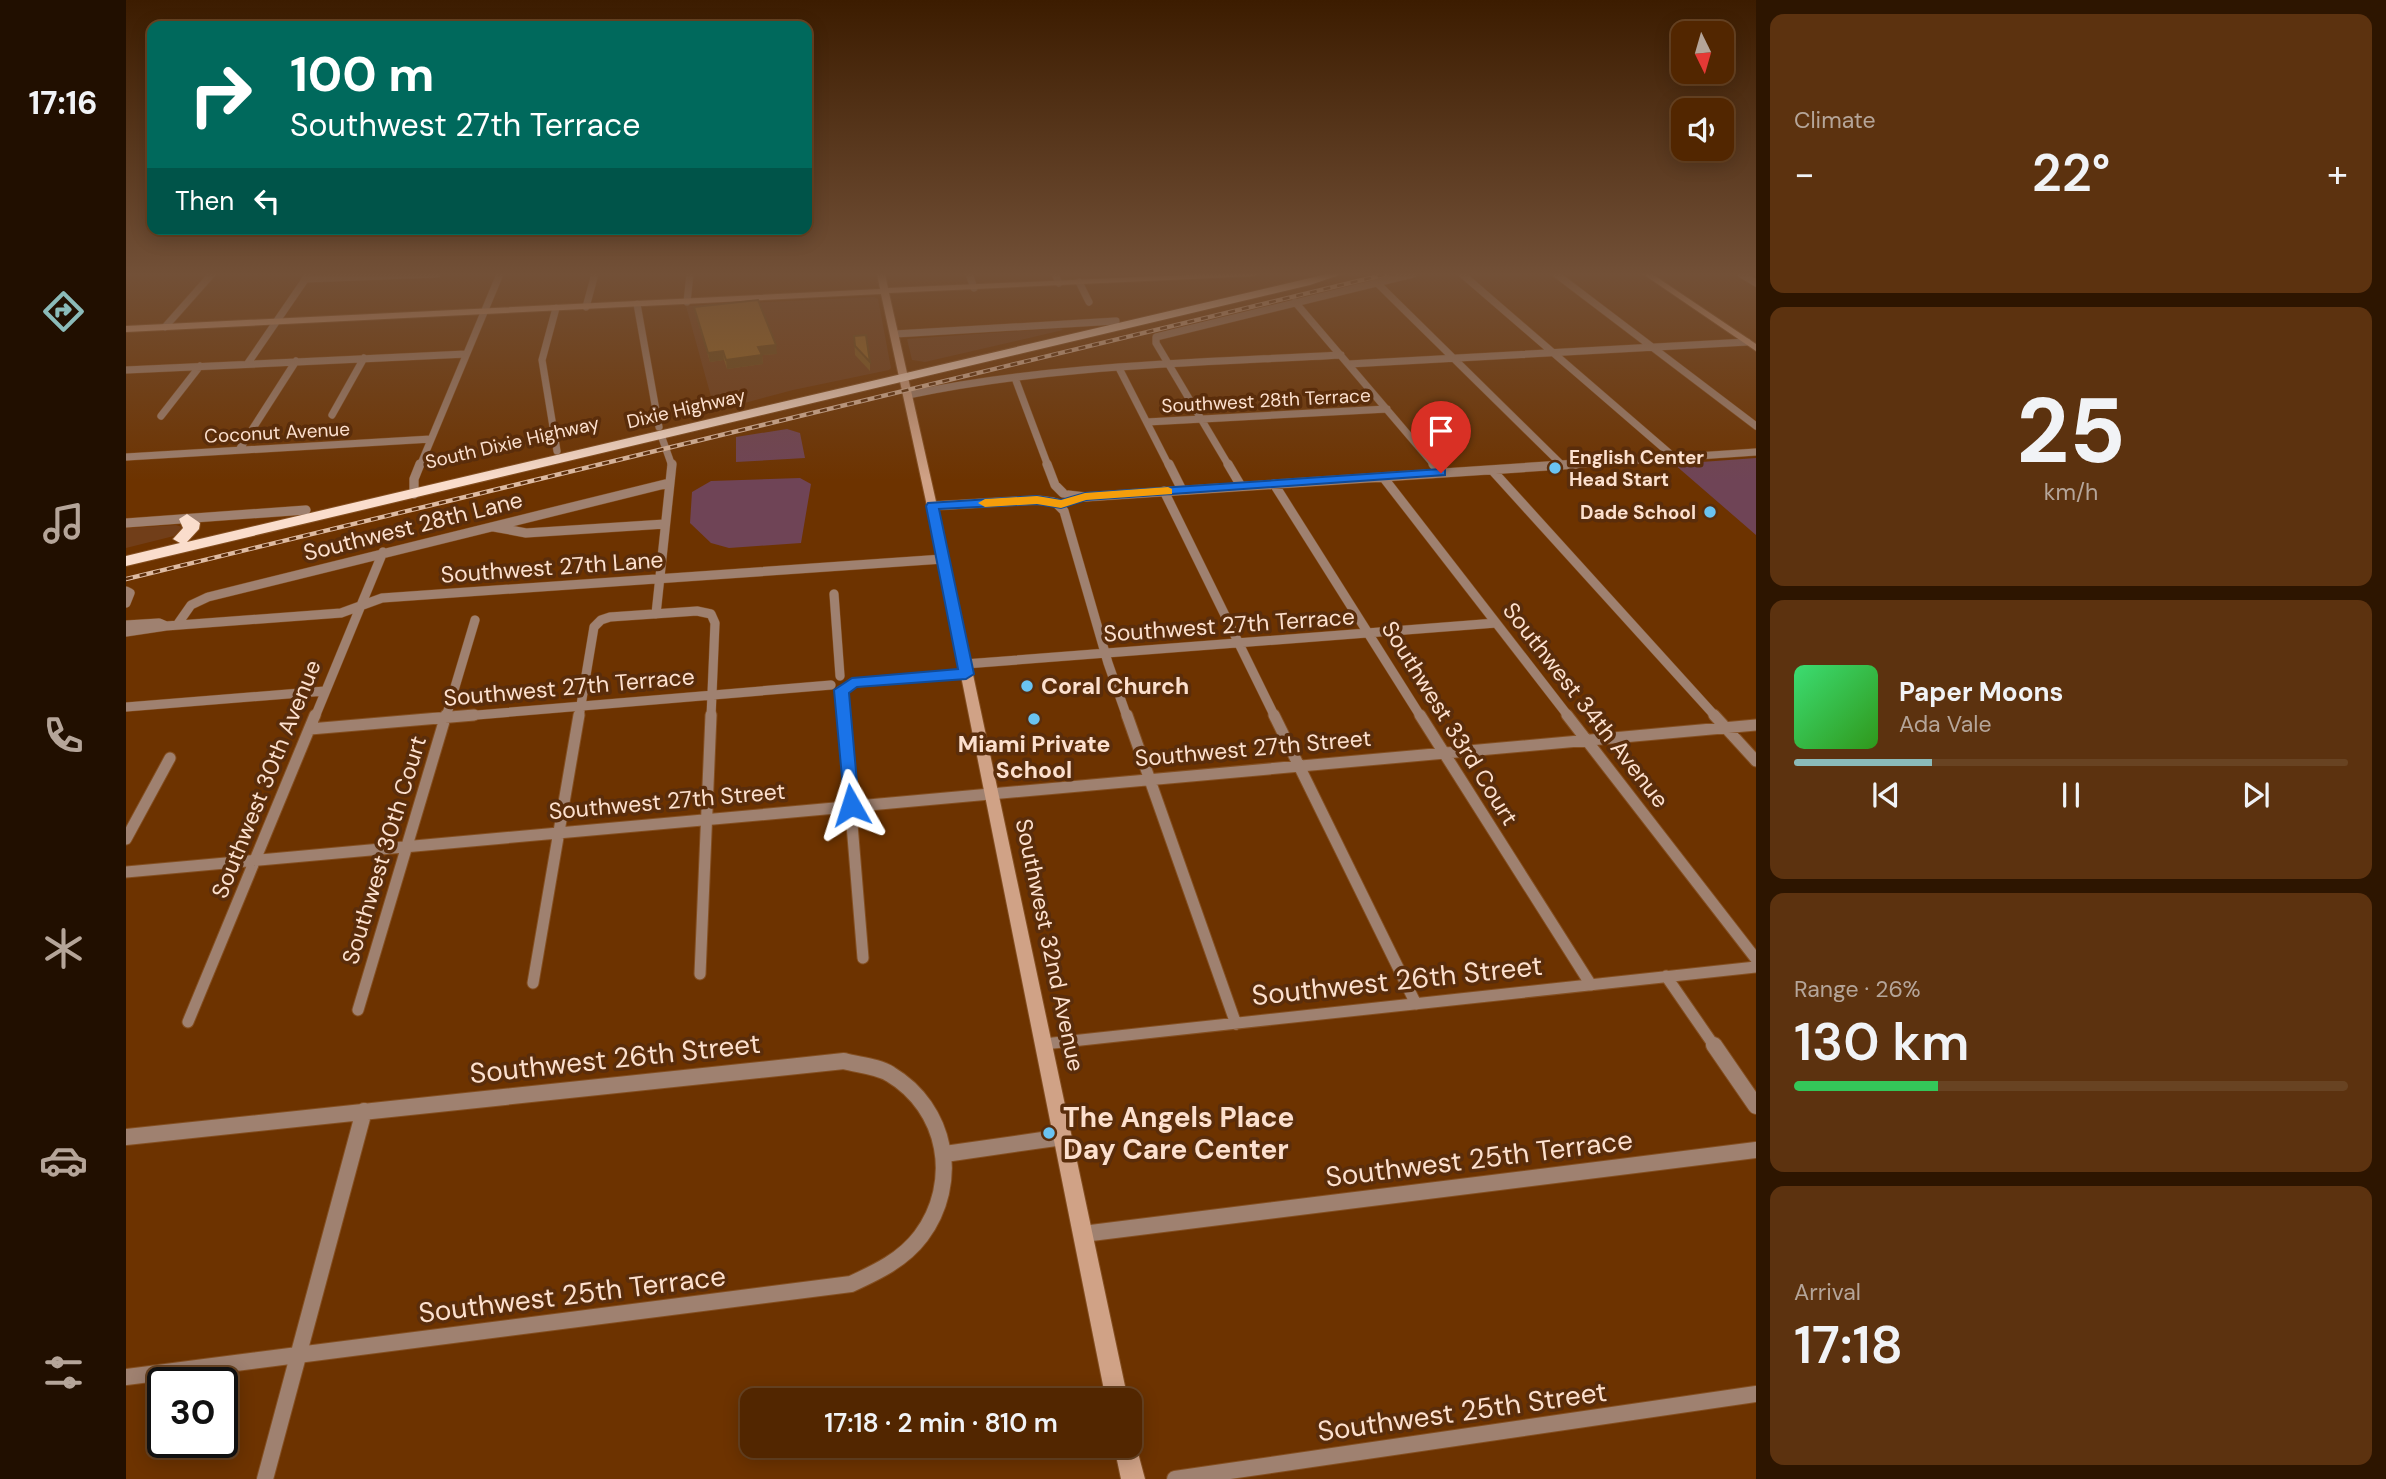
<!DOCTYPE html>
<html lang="en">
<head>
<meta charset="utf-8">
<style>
	body { margin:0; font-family:"DM Sans",sans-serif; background:#5c320f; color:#f1f3f6; height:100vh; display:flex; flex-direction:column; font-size:26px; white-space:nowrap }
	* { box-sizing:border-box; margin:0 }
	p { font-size:23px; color:#b5a599 }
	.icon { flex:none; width:38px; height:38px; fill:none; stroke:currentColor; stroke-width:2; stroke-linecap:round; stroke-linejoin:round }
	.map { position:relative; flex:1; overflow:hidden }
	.sheet { display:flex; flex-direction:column; gap:14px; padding:14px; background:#2d1500; width:630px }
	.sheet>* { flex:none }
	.guide { position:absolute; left:21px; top:21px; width:665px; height:214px; border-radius:14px; box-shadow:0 4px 18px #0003,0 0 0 2px #684322; background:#00695c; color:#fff; overflow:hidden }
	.needle { width:46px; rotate:175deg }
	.buttons { position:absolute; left:1545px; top:21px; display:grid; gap:14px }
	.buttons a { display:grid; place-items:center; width:63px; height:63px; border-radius:14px; background:#522600; box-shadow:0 4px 18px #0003,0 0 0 2px #684322; font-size:35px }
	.speed { position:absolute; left:21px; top:1367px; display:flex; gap:14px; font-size:35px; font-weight:700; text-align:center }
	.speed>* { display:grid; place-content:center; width:91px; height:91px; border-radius:50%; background:#522600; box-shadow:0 4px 18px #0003,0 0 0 2px #684322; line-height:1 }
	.speed .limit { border:4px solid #111; border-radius:10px; background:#fff; color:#111 }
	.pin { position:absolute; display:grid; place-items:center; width:60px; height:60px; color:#fff; margin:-72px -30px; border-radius:50% 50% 50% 0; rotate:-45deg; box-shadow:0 0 7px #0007 }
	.pin .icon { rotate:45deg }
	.me { position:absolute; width:77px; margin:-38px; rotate:354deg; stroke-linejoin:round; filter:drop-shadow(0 0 5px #0008) }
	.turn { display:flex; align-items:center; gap:24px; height:147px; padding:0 28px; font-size:32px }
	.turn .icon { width:91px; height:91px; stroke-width:2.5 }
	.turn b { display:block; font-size:49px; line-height:60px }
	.then { display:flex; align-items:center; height:66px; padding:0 28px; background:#0003; gap:14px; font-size:26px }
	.big { font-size:52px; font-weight:600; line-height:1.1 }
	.sheet .card { flex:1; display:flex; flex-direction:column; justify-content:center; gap:10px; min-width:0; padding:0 24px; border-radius:14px; background:#5c320f }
	.sheet .dial { align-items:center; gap:0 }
	.dial b { font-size:91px; line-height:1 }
	.song { display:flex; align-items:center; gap:21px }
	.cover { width:84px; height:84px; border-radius:10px; background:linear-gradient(135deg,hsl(140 70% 55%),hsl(110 70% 35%)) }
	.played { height:7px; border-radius:4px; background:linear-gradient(90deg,#8bbbb9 25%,#684322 25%) }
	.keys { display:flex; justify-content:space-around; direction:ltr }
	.heat { display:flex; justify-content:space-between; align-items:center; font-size:38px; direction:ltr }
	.charge { height:10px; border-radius:5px; background:linear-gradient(90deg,#34c759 26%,#684322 0) }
	.trip { position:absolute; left:614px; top:1388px; width:402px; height:70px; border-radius:14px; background:#522600; box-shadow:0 4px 18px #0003,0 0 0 2px #684322; font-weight:600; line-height:70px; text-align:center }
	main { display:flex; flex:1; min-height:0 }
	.tab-bar { display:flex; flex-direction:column; width:126px; justify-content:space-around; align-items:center; background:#210f00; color:#b5a599 }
	.tab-bar .icon { width:49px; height:49px }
	.tab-bar .on { color:#8bbbb9 }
	.tab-bar b { font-size:32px; color:#f1f3f6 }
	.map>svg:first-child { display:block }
</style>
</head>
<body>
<main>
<nav class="tab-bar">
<b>17:16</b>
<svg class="icon on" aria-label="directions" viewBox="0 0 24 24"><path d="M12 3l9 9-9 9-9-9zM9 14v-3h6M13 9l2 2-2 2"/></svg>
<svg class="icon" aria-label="music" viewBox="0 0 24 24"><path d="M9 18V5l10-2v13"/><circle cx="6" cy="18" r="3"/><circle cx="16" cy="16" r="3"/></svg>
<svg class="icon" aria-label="phone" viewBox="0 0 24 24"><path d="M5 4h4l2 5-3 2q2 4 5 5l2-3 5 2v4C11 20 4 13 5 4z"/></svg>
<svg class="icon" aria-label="climate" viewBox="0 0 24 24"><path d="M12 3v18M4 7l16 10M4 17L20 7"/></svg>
<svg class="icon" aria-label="car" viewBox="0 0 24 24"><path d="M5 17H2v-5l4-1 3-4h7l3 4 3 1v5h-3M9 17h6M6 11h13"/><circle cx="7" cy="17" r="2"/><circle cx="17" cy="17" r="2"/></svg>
<svg class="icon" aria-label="filters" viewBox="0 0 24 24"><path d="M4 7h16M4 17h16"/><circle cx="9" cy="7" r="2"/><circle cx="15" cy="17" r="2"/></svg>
</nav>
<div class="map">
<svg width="1630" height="1479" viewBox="0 0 1630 1479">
	<rect width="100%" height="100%" fill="#6d3300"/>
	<path fill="#713e19" d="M748 297 752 299 765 368 763 370 667 390 589 411 560 306Z
		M934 328 937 330 799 362 786 360 781 339Z
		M50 525 56 527 48 536 0 548V528Z"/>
	<path fill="#6f4456" d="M661 429 674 433 679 458 610 462V437Z
		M1630 458V535L1548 464Z
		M674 478 685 484 675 543 603 548 585 543 564 523 566 492 585 481Z"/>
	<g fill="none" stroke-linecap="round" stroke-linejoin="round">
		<defs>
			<path id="street-far3" d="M843 274 848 288
				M929 274 933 283
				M1336 274 1549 458
				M1430 274 1630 426
				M1615 274 1630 283
				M179 279 311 274
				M953 282 963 302
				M1250 282 1436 465
				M561 302 564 274
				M1169 302 1309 466
				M511 304 533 427
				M460 307 469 274
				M430 308 416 360 431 451
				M39 327 86 274
				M769 334 990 321
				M122 363 183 274
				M1223 364 1621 342
				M993 368 1043 466
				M0 370 340 354
				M889 378 922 466
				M782 395C924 365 1070 363 1215 355
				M206 415 238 358
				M35 416 74 366
				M1021 422 1261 409
				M535 435 546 466
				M113 450 170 361
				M0 457 305 439
				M294 466 374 274
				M1103 466 1030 343V337L1287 274
				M1425 466 1630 452"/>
			<path id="street-far2" d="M921 464 929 485 937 493
				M1043 464 1056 490
				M1102 464 1115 486
				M1307 464 1315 473
				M1366 470 1590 717
				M1257 477 1443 717
				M1148 484 1295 717
				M1038 491 1149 717
				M288 494V479L294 464
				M942 495 959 497 1451 464
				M930 503 938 511 982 663 1001 717
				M806 506 911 500 927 502
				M0 523 180 510
				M368 527 400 533 539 524
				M0 591 4 593 0 603
				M708 594 714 676
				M530 614 546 464
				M0 625 33 623 40 626 0 632
				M51 625 65 605 82 597 543 483
				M40 626 215 613 256 598 817 559
				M839 664 1370 623
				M726 683 840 674
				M715 690 717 717
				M0 707 199 691
				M189 717 257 552
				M320 717 349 620
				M327 717 705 685
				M453 717 468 627 475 620 484 617 571 611 585 614 589 623 585 717"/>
			<path id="street-far1" d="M717 715 737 958
				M1001 715 1110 1024
				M1148 715 1290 1004
				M1294 715 1465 985
				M1441 715 1630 959
				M1588 715 1630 761
				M184 729 348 715
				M0 839 44 758
				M0 872 1630 725
				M574 974 585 715
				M1540 976 1589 1047
				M407 983 453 715
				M232 1010 320 715
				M62 1022 189 715
				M918 1044 1630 967"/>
			<path id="street" d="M1588 1045 1630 1106
				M0 1137 718 1061C732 1065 752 1066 764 1074 821 1108 835 1182 795 1236 777 1260 751 1272 725 1284L0 1377
				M819 1154 937 1137
				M957 1234 1630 1150
				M139 1479 238 1111
				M1049 1479 1630 1394"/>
			<path id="secondary" d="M751 274H759L762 288 1084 274H1132L1128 276 763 293 811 506 1002 1400H980L801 506 755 294 0 332V326L754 289Z
				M1517 274H1526L1630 344V351Z
				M1004 1436 1008 1438 1019 1479H995L988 1446H1004Z"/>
			<path id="highway" d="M1201 274H1216L1184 285 0 566V556L54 543 47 539 57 528 53 519 61 514 74 523 73 529 61 542Z"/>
		</defs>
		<use href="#street-far3" stroke="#844f21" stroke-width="8"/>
		<use href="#street-far2" stroke="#844f21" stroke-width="10"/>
		<use href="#street-far1" stroke="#844f21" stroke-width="13"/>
		<use href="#street" stroke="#844f21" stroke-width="18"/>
		<use href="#secondary" stroke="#844f21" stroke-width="2"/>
		<use href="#highway" stroke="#844f21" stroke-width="2"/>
		<use href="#street-far3" stroke="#9f8170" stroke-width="7"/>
		<use href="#street-far2" stroke="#9f8170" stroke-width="9"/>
		<use href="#street-far1" stroke="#9f8170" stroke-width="11"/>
		<use href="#street" stroke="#9f8170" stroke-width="16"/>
		<use href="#secondary" fill="#d0a286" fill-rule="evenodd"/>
		<use href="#highway" fill="#faddcc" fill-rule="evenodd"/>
		<defs>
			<path id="rail" d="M0 579 1261 274"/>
		</defs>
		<use href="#rail" stroke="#debba2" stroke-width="4.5"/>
		<use href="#rail" stroke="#5a2d0b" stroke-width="2.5" stroke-dasharray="7" stroke-linecap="butt"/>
	</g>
	<path fill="#7e5920" d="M1378 274H1405L1380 275Z
		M568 307 651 354 636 355 637 364 601 369 598 360 584 362 570 316Z
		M728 336 744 362V371L729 355Z"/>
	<path fill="#67481a" d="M650 345 651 354 636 355 637 364 601 369 600 360 632 347Z
		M597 351 598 360 584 362 582 353Z"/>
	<path fill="#936725" stroke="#67481a" stroke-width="2" d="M632 300 650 345 632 347 636 355 600 360 597 351 582 353 568 307Z
		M740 335 744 362 729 346 728 336Z"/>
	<linearGradient id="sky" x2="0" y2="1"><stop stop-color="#3c1c00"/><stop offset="0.57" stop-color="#725037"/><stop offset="1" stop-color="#725037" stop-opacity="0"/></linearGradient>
	<rect width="1630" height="481" fill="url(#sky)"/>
	<path fill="#1a73e8" stroke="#114b97" stroke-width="2" d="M1315 469 1319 470V475L960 500 935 508 911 504 813 509 848 674 840 679 731 687 723 693 733 805 731 810H719L708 690 726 678 832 669 800 506 802 503 911 496 935 500 959 493Z"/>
	<path fill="#f59e0b" d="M1042 487 1046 489V494L960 500 935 508 911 504 859 507 852 503 859 499 911 496 935 500 959 493Z"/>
	<g fill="#6ac3f1" stroke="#5a2d0b" stroke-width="2.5">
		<circle cx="1429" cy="468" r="7"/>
		<circle cx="1584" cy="512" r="7"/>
		<circle cx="901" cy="686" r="7"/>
		<circle cx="908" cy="719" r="7"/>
		<circle cx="923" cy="1133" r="7"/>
	</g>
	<g text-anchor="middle" stroke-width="7" stroke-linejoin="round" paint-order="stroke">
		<g font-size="19" fill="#fce0ce" stroke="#5a2d0b">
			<text transform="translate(1140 400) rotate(-3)" y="7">Southwest 28th Terrace</text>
			<text transform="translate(560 408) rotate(-13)" y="7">Dixie Highway</text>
			<text transform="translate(151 432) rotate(-3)" y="7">Coconut Avenue</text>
			<text transform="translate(386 442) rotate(-13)" y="7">South Dixie Highway</text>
		</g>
		<g font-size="19" font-weight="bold" fill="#fce0ce" stroke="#5a2d0b" text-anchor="start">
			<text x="1443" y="464">English Center<tspan x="1443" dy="22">Head Start</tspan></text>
			<text x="1570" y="519" text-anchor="end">Dade School</text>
		</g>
		<g font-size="23" fill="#fce0ce" stroke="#5a2d0b">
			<text transform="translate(287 526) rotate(-14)" y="8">Southwest 28th Lane</text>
			<text transform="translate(426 567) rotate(-4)" y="8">Southwest 27th Lane</text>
			<text transform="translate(1103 625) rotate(-4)" y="8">Southwest 27th Terrace</text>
			<text transform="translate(443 687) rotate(-5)" y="8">Southwest 27th Terrace</text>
			<text transform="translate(1460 705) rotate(52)" y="8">Southwest 34th Avenue</text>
			<text transform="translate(1324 723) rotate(58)" y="8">Southwest 33rd Court</text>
			<text transform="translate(1127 748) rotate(-5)" y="8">Southwest 27th Street</text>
			<text transform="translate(140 779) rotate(-68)" y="8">Southwest 30th Avenue</text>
			<text transform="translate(541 801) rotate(-5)" y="8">Southwest 27th Street</text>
			<text transform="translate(258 850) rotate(-73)" y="8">Southwest 30th Court</text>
			<text transform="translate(924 945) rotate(78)" y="8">Southwest 32nd Avenue</text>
		</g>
		<g font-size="23" font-weight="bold" fill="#fce0ce" stroke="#5a2d0b" text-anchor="start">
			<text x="915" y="694">Coral Church</text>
			<text x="908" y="752" text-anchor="middle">Miami Private<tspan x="908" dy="26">School</tspan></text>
		</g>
		<g font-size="28" fill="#fce0ce" stroke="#5a2d0b">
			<text transform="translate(1271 980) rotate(-6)" y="10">Southwest 26th Street</text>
			<text transform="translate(489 1058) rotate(-6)" y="10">Southwest 26th Street</text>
			<text transform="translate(1353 1158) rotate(-7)" y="10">Southwest 25th Terrace</text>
			<text transform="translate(446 1294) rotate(-7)" y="10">Southwest 25th Terrace</text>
			<text transform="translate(1336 1411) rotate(-8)" y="10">Southwest 25th Street</text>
		</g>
		<g font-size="28" font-weight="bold" fill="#fce0ce" stroke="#5a2d0b" text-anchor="start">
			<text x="937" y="1127">The Angels Place<tspan x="937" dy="32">Day Care Center</tspan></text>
		</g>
	</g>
</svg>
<div class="buttons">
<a><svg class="needle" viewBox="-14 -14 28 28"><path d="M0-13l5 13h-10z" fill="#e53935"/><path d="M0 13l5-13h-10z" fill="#b5a599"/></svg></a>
<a><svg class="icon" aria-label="sound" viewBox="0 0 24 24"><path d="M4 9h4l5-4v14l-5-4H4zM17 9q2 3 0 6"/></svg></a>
</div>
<div class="speed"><div class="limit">30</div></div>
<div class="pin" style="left:1315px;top:473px;background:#d93025"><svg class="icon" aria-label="arrive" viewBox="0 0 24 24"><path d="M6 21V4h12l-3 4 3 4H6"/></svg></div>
<svg class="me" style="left:725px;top:805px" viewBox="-20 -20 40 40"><path d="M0-17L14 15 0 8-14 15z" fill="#1a73e8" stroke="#fff" stroke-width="4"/></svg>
<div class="trip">17:18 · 2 min · 810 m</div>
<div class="guide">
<div class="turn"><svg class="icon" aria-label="right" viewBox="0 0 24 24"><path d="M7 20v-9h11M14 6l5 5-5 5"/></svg><div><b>100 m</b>Southwest 27th Terrace</div></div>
<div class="then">Then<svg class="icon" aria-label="left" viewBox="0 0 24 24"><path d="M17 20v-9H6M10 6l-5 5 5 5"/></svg></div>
</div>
</div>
<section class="sheet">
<div class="card"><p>Climate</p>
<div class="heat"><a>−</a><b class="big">22°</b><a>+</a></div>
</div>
<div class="card dial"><b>25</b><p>km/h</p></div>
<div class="card">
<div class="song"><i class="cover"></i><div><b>Paper Moons</b><p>Ada Vale</p></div></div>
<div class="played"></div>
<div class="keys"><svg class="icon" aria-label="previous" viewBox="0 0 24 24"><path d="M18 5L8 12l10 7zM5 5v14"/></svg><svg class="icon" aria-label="pause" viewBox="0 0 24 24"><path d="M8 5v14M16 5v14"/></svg><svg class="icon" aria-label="next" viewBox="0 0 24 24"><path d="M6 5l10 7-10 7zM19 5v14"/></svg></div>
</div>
<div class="card"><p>Range · 26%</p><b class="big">130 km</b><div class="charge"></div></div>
<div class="card"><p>Arrival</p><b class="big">17:18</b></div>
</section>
</main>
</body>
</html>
